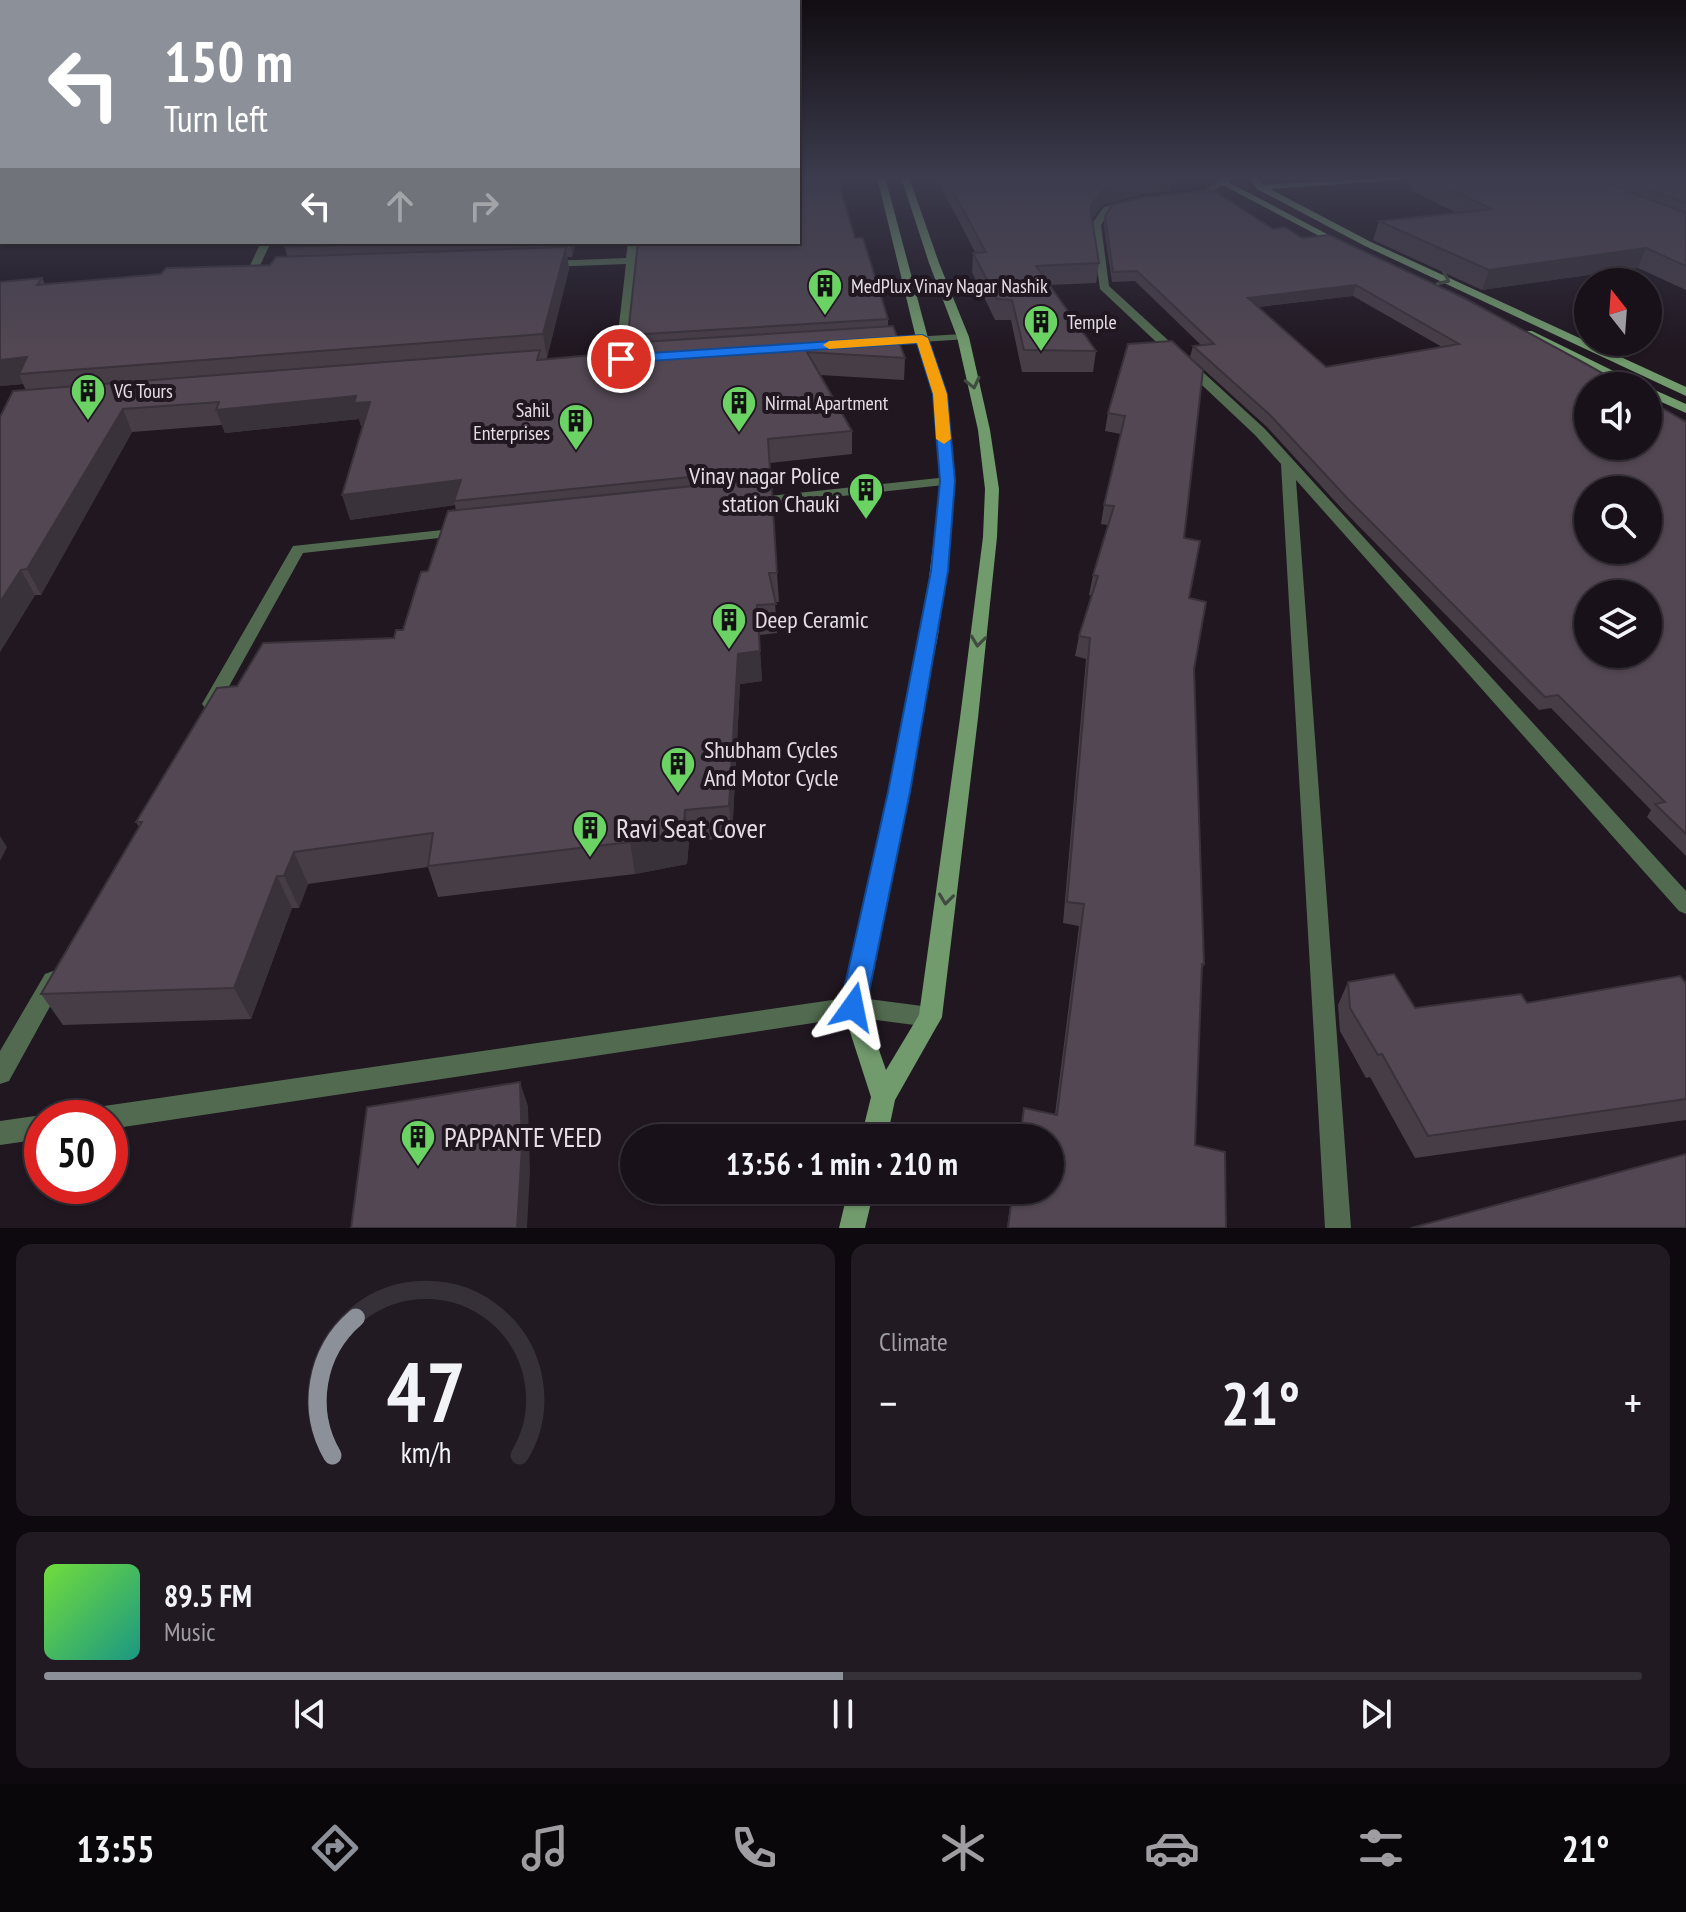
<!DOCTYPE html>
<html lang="en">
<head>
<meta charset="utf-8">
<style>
	body { margin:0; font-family:"PT Sans Narrow",sans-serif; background:#211a22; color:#f1f3f6; height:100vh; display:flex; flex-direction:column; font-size:30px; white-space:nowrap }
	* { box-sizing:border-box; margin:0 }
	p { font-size:26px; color:#9f9da2 }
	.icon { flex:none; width:44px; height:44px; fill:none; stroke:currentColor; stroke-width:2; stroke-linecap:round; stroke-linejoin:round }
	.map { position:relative; height:1228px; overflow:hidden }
	.side { display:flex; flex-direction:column; gap:16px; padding:16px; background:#0d090e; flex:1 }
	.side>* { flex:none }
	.hud { position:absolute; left:0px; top:0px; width:800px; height:244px; box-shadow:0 2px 6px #0004,0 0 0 2px #363138; background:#8c9099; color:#fff; overflow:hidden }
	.needle { width:52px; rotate:343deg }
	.controls { position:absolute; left:1574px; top:268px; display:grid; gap:16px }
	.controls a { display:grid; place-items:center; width:88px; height:88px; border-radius:50%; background:#181119; box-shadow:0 2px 6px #0004,0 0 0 2px #363138; font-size:40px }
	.speed { position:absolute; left:24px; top:1100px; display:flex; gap:16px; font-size:40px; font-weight:700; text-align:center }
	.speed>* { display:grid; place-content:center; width:104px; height:104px; border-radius:50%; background:#181119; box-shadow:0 2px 6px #0004,0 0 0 2px #363138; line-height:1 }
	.speed .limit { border:12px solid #d22; background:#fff; color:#111 }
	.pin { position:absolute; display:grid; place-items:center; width:68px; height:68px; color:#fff; margin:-34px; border:4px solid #fff; border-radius:50%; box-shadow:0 2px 8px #0007 }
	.me { position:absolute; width:88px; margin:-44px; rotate:12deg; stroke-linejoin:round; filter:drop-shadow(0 0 6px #0008) }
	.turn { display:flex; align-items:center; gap:28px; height:168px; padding:0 32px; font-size:36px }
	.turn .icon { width:104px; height:104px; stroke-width:2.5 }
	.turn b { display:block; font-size:56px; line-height:68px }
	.lanes { display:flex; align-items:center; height:76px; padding:0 32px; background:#0003; justify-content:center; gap:40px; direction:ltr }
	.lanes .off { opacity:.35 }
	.big { font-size:60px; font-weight:700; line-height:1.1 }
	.side .widget { flex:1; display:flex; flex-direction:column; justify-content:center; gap:12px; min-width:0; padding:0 28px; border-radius:16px; background:#211a22 }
	.side .dial { align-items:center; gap:0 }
	.dial svg { height:208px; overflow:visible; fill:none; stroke:#363138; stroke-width:7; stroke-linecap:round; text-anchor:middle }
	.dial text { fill:#f1f3f6; stroke:none }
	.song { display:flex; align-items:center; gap:24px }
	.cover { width:96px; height:96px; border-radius:12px; background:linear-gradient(135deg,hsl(100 70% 55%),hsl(170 70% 35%)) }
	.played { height:8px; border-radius:4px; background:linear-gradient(90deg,#8c9099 50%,#363138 50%) }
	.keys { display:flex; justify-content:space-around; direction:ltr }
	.heat { display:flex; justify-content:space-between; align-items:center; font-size:44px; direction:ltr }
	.side .tiles { flex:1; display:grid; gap:16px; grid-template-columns:1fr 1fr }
	.widget:last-child { grid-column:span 2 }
	.trip { position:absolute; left:620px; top:1124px; width:444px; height:80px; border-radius:40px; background:#181119; box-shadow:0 2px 6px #0004,0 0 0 2px #363138; font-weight:700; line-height:80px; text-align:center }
	.menu { display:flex; height:128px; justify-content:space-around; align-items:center; background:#0a070a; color:#9f9da2 }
	.menu .icon { width:56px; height:56px }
	.menu .selected { color:#8c9099 }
	.menu b { font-size:36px; color:#f1f3f6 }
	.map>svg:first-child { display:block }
</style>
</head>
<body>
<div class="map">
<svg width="1686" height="1228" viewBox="0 0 1686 1228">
	<rect width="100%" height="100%" fill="#201721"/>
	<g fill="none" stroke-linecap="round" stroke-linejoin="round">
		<path fill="#526b50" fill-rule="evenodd" d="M1221 179 1225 182 1224 184C1212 192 1198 201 1184 194L1205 190Z
			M2 200V207L0 208V201Z
			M1129 200 1133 203 1132 205 1110 211 1101 225 1109 286 1265 429 1686 891V914L1679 911 1296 480 1351 1228H1325L1281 464 1255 435 1100 289 1091 225 1104 207Z
			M261 242H271L256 274 247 276 246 274Z
			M628 242H638L627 359 621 362 615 359 626 264 549 267 544 264 549 261 626 258Z
			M963 334 967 335V339L877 345 871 342 877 339Z
			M948 477 953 478 955 481 953 484 750 506 743 502 750 498Z
			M461 528 466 529 468 532 466 535 303 553 217 708H205L202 704 293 546Z
			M53 971 61 974 64 981 9 1081 0 1084V1051L45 974Z
			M853 997 930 1007 938 1010 942 1017 938 1024 930 1027 853 1017 110 1129V1118H92L95 1110 104 1106Z
			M42 1115 50 1118H42V1139L0 1145V1121Z"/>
		<path fill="#719a6d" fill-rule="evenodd" d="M877 177H885L928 338 946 394 955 481 938 635 864 1007 886 1070 919 1015 960 718 983 537 985 489 978 430 957 337 929 263 901 177H909L939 263 969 337 990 430 999 489 997 537 978 718 942 1017 895 1100 887 1138H861L871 1097 842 1007 922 635 941 481 934 394 916 338Z
			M1227 177H1238L1228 182 1346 244 1338 246 1217 182Z
			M1249 177H1257L1263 185 1401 177 1397 180 1270 189 1371 242 1686 387V396L1365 246 1257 189Z
			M1524 331H1532L1644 386H1629L1524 335Z
			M1648 387 1686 404V413L1648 396Z
			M848 1190H874L865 1228H839Z"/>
	</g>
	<path fill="#473d47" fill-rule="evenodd" d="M936 177H1172L1170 191 1142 194 1102 205 1092 219 1099 263 1096 283 1049 285 1096 351 1093 372H1022L1011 320H995L972 272 973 253 975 252Z
		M1415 177H1686V290L1638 268 1482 290 1373 240 1379 221 1457 213 1411 190Z
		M1105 216 1273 229 1302 238 1686 422V856L1647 817 1651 810 1551 708 1539 710 1344 511 1267 427 1190 357 1193 346 1201 345 1135 281 1112 282 1104 226ZM1353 296 1442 347 1326 367 1258 307Z
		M855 238 888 319V326L905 358 904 380 820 375 852 431V454L770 463 777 573 779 602H775L777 633 759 635 762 681 740 684 732 838 689 841 687 864 635 874 438 897 428 867 308 884 299 908H292L251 1019 63 1025 41 994 139 827 136 822 237 686 394 638 403 630 428 571 456 511 455 505 350 520 363 426H361L359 419 225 433 222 425 132 432 41 595H35L0 652 26 390 23 384 0 386V282L42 278 45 284 270 265 287 256 285 247 288 242H576L572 257H567L569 269 547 358 542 360 626 352 629 343 628 335Z
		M1128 344 1184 538 1194 669 1204 964 1201 974 1195 1145 1226 1228H1007L1012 1190H1050V1138H1019L1024 1108 1055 1114 1079 926 1063 923 1086 659 1075 656 1079 636 1091 595H1089L1093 575 1108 525 1101 524 1104 505 1121 434 1105 431 1108 413Z
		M1348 982 1415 1008 1527 1003 1686 983V1120L1415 1158 1370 1077 1366 1078 1340 1031 1338 1005Z"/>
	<path fill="#39323a" d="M1145 177H1172L1170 191 1142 194 1102 205 1088 225 1090 207 1104 188Z
		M570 242H576L572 257Z
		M566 247 569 269 547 358 543 334Z
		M1646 248 1638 268 1482 290 1489 270Z
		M1356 285 1353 296 1245 308 1248 298Z
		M27 357 19 374 23 384 0 386V360Z
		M356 396 370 402 377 424 361 426 359 419 225 433 216 410Z
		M123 409 132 432 41 595 27 569Z
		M461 480 454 501 455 505 350 520 342 495Z
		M21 570 35 595 0 652V602Z
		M760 651 762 681 740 684 732 838 729 806 738 654Z
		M685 810 689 841 687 864 635 874 630 842Z
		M0 836 7 847 0 861Z
		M294 852 308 884 299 908 284 876Z
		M277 876 292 908 251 1019 234 988Z
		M520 1082 528 1106 530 1171 527 1228H517Z"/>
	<path fill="#524753" stroke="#39323a" stroke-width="2" fill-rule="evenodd" d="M798 177H837L855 238H863L888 319 628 335 638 242H798Z
		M945 177H1145L1104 188 1090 207 1099 263 1036 266 1096 351 1024 350 1012 300 997 299 973 253 986 252Z
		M1426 177H1591L1686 213V266L1646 248 1489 270 1379 221 1492 209Z
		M1618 177H1686V203Z
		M1213 190 1273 229 1285 227 1302 238 1329 235 1464 298 1586 364 1625 386H1588V446H1648V400L1686 422V834L1655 804 1665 802 1558 695 1545 697 1348 499 1270 415 1193 346 1214 344 1137 271 1113 272 1105 216 1113 204 1145 197ZM1356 285 1459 344 1326 367 1248 298ZM1588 490H1648V550H1588ZM1588 594H1648V654H1588Z
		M288 242H422L285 247Z
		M566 247 543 334 19 374 27 357 0 360V282L42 278 37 285 161 274 166 268 270 265 276 257Z
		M893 326 905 358 807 352 852 431 768 439 770 469 454 501 461 480 342 495 370 402 354 403 356 396 216 410 219 402 123 409 27 569 21 570 0 602V417L13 391 540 350 537 360 626 352 627 343Z
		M1172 341 1203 370 1184 538 1200 541 1189 598 1206 602 1194 669 1204 964H1202L1195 1145 1225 1152 1226 1228H1008L1013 1190H1050V1138H1020L1024 1108 1057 1115 1084 904 1067 902 1090 638 1079 636 1098 576 1093 575 1114 506 1104 505 1125 416 1108 413 1128 344Z
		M771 478 777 573H769L776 604 757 605 760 651 738 654 729 806 685 810 683 832 630 842 428 866 433 833 294 852 284 876H277L234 988 41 994 142 822H136L217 688 237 686 263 643 394 638 396 630H403L421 572 428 571 448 511Z
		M1394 974 1415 1008 1521 994 1527 1003 1680 976 1686 983V1099L1428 1136 1382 1054 1378 1055 1350 1008 1348 982Z
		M520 1082 522 1147 517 1228H351L367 1107Z
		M1686 1154V1228H1411Z"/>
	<defs><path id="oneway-chevron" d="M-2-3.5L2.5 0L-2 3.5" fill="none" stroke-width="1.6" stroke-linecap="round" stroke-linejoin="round" transform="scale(2)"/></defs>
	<g stroke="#404b3f">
		<use href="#oneway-chevron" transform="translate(1444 279) rotate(25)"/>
		<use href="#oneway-chevron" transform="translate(973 383) rotate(77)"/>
		<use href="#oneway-chevron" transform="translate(978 641) rotate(97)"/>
		<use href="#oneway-chevron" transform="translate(946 899) rotate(97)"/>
	</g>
	<linearGradient id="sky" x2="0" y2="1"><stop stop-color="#120d12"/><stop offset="0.51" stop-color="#3c3c4e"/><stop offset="1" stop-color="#3c3c4e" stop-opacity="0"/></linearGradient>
	<rect width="1686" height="349" fill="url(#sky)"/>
	<path fill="#1a73e8" stroke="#114b97" stroke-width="2" d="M922 335 928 338 947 394 955 481 948 571 910 792 866 1007 862 1015 853 1018 844 1015 840 1007 888 792 931 571 940 481 933 394 917 343 621 363 615 359 621 355Z"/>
	<path fill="#f59e0b" d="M922 335 928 338 947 394 951 439 944 444 936 439 933 394 917 343 829 349 823 345 829 341Z"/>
	<defs>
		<symbol id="building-pin" viewBox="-11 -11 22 30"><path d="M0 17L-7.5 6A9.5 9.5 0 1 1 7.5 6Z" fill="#6ad363" stroke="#201721"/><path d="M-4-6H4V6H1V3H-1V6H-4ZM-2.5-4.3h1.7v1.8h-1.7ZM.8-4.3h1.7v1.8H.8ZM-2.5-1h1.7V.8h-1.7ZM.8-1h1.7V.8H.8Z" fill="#111"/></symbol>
	</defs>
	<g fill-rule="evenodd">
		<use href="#building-pin" x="805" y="266" width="40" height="54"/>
		<use href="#building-pin" x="1021" y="302" width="40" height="54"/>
		<use href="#building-pin" x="68" y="371" width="40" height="54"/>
		<use href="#building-pin" x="719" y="383" width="40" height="54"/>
		<use href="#building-pin" x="556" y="401" width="40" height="54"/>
		<use href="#building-pin" x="846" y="470" width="40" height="54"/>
		<use href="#building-pin" x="709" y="600" width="40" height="54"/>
		<use href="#building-pin" x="658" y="744" width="40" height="54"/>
		<use href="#building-pin" x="570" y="808" width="40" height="54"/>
		<use href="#building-pin" x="398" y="1117" width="40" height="54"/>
	</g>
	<g text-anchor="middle" stroke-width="8" stroke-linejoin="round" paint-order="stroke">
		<g font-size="20" fill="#e4dde4" stroke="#201721" text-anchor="start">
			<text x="851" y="293">MedPlux Vinay Nagar Nashik</text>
			<text x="1067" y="329">Temple</text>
			<text x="114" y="398">VG Tours</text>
			<text x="765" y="410">Nirmal Apartment</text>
			<text x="550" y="417" text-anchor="end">Sahil<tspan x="550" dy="23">Enterprises</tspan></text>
		</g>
		<g font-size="24" fill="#e4dde4" stroke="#201721" text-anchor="start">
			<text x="840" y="484" text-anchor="end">Vinay nagar Police<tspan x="840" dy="28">station Chauki</tspan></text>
			<text x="755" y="628">Deep Ceramic</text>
			<text x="704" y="758">Shubham Cycles<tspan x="704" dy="28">And Motor Cycle</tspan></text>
		</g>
		<g font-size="28" fill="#e4dde4" stroke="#201721" text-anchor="start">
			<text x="616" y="838">Ravi Seat Cover</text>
			<text x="444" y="1147">PAPPANTE VEED</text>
		</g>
	</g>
</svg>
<div class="controls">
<a><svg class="needle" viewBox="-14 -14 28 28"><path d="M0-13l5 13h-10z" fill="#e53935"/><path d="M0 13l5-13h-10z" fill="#9f9da2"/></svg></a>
<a><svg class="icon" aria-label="sound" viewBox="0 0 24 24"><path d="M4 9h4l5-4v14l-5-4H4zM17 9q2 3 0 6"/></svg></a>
<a><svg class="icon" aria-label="search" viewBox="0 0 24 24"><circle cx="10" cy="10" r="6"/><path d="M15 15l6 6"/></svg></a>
<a><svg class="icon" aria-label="layers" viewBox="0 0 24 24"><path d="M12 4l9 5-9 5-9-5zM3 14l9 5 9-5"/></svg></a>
</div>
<div class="speed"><div class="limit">50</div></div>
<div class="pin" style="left:621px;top:359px;background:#d93025"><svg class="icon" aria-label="arrive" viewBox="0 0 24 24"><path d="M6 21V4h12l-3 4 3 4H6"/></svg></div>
<svg class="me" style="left:853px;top:1007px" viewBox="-20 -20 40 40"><path d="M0-17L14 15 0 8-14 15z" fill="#1a73e8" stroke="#fff" stroke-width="4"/></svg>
<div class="trip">13:56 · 1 min · 210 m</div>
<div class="hud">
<div class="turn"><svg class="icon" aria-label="left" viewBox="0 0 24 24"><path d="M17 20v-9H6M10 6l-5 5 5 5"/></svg><div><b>150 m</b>Turn left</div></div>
<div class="lanes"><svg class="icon" aria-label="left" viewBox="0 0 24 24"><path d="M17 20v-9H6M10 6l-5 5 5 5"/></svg><svg class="icon off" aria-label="ahead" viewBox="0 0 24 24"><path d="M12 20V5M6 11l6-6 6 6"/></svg><svg class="icon off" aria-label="right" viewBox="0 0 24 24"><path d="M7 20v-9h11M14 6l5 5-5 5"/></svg></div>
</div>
</div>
<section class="side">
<div class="tiles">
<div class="widget dial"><svg viewBox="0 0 100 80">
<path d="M14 69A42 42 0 1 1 86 69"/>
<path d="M14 69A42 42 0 0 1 23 16" stroke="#8c9099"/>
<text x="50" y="56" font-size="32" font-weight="700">47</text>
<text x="50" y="72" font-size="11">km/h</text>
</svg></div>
<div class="widget"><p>Climate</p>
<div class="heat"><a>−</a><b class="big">21°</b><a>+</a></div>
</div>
<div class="widget">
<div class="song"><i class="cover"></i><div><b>89.5 FM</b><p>Music</p></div></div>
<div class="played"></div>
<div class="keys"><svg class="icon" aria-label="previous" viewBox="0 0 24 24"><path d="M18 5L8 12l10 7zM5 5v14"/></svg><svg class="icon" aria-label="pause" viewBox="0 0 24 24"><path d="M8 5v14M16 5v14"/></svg><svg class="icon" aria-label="next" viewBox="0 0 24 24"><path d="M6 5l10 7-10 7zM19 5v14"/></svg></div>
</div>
</div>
</section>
<nav class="menu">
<b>13:55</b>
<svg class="icon selected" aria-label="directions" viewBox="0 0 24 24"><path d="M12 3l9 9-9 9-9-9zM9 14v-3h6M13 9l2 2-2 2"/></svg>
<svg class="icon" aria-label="music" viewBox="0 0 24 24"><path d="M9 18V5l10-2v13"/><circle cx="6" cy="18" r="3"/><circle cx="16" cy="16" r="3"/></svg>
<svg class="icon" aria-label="phone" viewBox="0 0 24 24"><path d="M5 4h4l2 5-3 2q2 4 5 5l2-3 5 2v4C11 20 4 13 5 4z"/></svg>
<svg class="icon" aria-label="climate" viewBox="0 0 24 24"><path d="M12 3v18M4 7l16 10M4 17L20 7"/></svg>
<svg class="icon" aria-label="car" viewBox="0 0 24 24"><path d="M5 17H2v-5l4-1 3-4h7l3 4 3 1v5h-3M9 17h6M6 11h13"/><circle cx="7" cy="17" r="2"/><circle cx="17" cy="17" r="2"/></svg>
<svg class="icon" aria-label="filters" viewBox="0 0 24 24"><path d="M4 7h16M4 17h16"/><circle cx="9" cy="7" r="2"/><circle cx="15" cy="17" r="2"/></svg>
<b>21°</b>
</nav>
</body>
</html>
